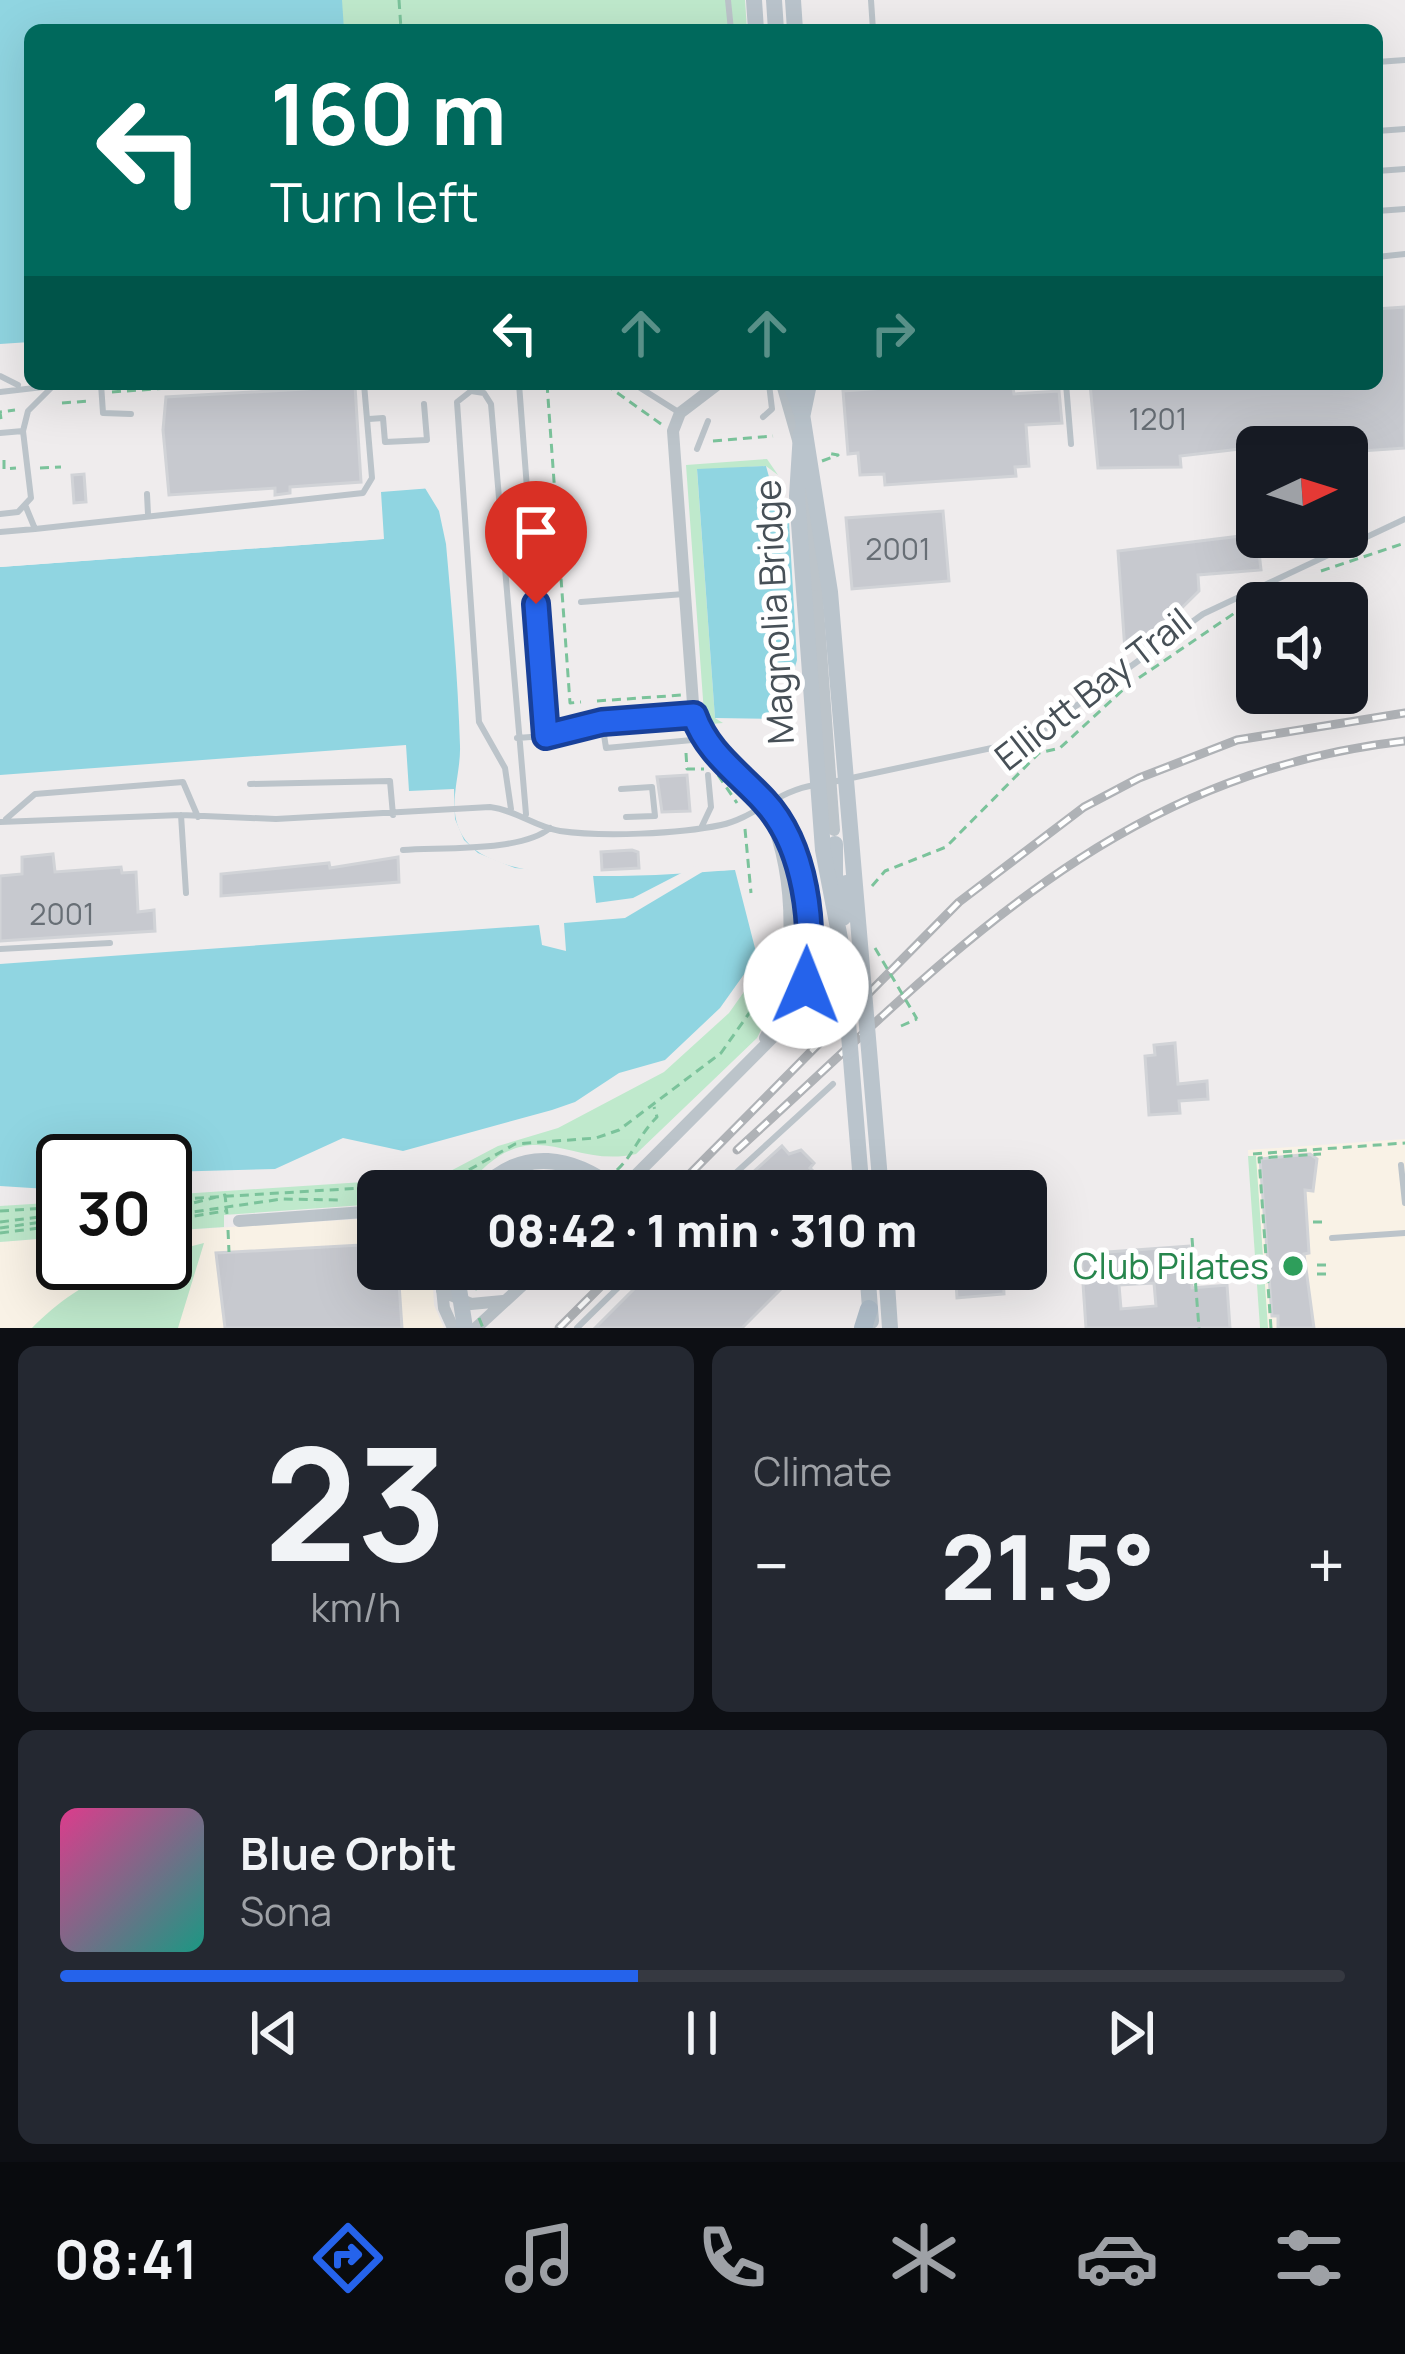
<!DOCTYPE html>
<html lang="en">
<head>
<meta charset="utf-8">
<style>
	body { margin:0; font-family:Manrope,sans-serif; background:#242831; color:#f1f3f6; height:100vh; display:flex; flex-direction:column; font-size:45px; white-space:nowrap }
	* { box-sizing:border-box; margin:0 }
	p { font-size:39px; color:#9ea1a6 }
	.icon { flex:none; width:66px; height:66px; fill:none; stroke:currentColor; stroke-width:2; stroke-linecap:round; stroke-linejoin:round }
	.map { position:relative; height:1328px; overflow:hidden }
	.panel { display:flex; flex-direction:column; gap:18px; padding:18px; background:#0d0f14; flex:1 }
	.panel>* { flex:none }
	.top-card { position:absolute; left:24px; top:24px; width:1359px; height:366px; border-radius:18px; box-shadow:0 12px 48px #0002; background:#00695c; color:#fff; overflow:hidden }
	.needle { width:78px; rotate:86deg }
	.tools { position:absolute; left:1236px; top:426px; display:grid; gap:24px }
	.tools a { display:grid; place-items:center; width:132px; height:132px; border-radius:18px; background:#171b24; box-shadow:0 12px 48px #0002; font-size:60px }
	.speed { position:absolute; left:36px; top:1134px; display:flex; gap:24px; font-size:60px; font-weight:700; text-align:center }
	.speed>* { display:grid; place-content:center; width:156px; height:156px; border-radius:50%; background:#171b24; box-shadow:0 12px 48px #0002; line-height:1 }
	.speed .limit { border:6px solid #111; border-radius:18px; background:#fff; color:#111 }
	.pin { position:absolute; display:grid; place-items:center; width:102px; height:102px; color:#fff; margin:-123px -51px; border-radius:50% 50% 50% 0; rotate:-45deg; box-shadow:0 0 12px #0007 }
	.pin .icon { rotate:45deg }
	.me { position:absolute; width:132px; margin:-66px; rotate:1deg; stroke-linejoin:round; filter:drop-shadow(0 0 9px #0008) }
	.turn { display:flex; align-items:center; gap:42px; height:252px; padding:0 48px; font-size:54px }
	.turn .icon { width:156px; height:156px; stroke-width:2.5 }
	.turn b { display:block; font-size:84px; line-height:102px }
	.lanes { display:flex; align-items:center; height:114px; padding:0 48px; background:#0003; justify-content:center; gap:60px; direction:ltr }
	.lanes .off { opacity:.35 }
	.big { font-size:90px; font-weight:800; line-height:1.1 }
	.panel .card { flex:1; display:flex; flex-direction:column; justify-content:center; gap:18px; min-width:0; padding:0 42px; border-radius:18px; background:#242831 }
	.panel .dial { align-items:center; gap:0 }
	.dial b { font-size:156px; line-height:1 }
	.song { display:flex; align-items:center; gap:36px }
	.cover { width:144px; height:144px; border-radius:18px; background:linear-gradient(135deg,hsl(330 70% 55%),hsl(170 70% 35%)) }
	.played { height:12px; border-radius:6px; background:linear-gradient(90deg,#2563eb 45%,#363941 45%) }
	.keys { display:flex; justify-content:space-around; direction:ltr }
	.heat { display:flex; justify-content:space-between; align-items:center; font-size:66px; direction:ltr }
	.panel .tiles { flex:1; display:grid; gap:18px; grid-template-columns:1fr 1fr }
	.card:last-child { grid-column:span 2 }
	.trip { position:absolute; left:357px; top:1170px; width:690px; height:120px; border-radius:18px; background:#171b24; box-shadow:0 12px 48px #0002; font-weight:800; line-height:120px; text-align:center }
	.tabs { display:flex; height:192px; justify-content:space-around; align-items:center; background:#090b0e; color:#9ea1a6 }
	.tabs .icon { width:84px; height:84px }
	.tabs .selected { color:#2563eb }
	.tabs b { font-size:54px; color:#f1f3f6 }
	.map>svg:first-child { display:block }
</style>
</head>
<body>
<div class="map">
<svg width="1405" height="1328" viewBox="0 0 1405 1328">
	<rect width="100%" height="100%" fill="#efeced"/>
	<path fill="#f9f2e6" d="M1405 1139V1327L1260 1328 1248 1150Z
		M378 1218V1269H432L434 1305 444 1328H0V1242L63 1237V1263H165V1231Z"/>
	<path fill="#bfe9cc" d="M0 0H745L747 30H30Z
		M767 459 778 475 766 466 697 470 715 718 723 723 711 724 704 713 686 465Z
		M776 967 772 1008 757 1038 636 1154C566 1170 531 1104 463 1191H378V1204L224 1215V1227L165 1231V1195L439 1177 498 1146 558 1128 664 1072 729 1013 758 972Z
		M1248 1156H1256L1268 1328H1260Z
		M534 1175 557 1176 570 1191H505Z
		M63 1202V1237L0 1242V1206Z
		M204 1243 178 1328H32C67 1292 115 1263 165 1263V1253Z"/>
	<path fill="#90d5e1" d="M0 0H342L344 30H30V342L0 344Z
		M766 466 777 506 788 505 797 660 793 674 772 678 775 719 715 718 697 469Z
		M425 488 439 511 446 544C452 611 458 679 460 746 461 776 446 807 462 835 495 894 676 873 735 870L757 956 720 1008 665 1060 619 1073 575 1102 552 1110 403 1151 343 1138 275 1169 165 1172V1161H63V1190L0 1186V567L383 539 380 491Z"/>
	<path fill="#efeced" d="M429 483 432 488 381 492 384 539 0 567V561L378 533 376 487Z
		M406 745 409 791 454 789 455 819 464 840 478 853 515 868 593 875 596 903 633 898 693 867 714 865 625 918 564 923 566 951 542 945 539 925 0 964V775Z"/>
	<path fill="#c7c9cf" stroke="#d1d3d7" stroke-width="3" fill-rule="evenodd" d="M1405 307V448L1347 452V447H1257L1180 456 1181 467 1098 468 1090 384H1377V309Z
		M942 384 999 385 1013 388 1014 394 1059 391 1062 423 1026 425 1029 466 1015 467 1016 476 885 485 884 474 860 475 858 453 848 454 843 391Z
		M355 386 361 482 290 487V493L275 495V488L169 495 163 430 166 397Z
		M84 474 86 502 74 503 72 475Z
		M943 511 949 581 852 589 846 518Z
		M1257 534 1261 570 1198 575 1199 591 1139 650 1125 651 1118 551Z
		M687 775 690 811 662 812 657 777Z
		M632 850 638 852 639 868 602 870 601 852Z
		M53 854 55 872 121 867 122 873 136 872 138 912 154 910 155 931 0 941V876L22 874V857Z
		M398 857 399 882 221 896V874L329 863 330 868Z
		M1175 1043 1178 1084 1207 1081 1208 1099 1179 1101 1180 1113 1149 1115 1145 1056 1155 1055 1154 1045Z
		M782 1146 789 1154 801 1150 814 1163 810 1168 823 1181 812 1191H732Z
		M1310 1154 1317 1159 1313 1191 1305 1190 1309 1253 1304 1254 1314 1328H1278V1316H1272L1260 1159Z
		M378 1244V1269H398L402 1328H225L216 1253Z
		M1189 1246 1192 1288 1227 1285 1230 1328H1086L1081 1254ZM1154 1283 1156 1306 1121 1309 1119 1285Z
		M654 1269H801L742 1328H595Z
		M955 1269H1003L1004 1294 957 1298Z"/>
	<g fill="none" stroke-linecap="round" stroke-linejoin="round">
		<path stroke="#7bc39b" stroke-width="3" stroke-dasharray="9 6" stroke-linecap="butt" d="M399 0 401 29
			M547 384 570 703 581 702
			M605 384 661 424
			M112 392 225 384
			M62 403 90 401
			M1 419 0 412 15 410
			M713 441 773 436
			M4 460V469L16 468
			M822 461 838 455 827 453
			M40 468 61 467
			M1321 571 1405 543
			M597 701 682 695
			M686 753 687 769H704
			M718 775 737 803
			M745 829 751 893
			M872 886 885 871 946 847 1039 753 1060 748 1127 686 1242 608
			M819 980 826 953
			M901 1026 917 1019
			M1253 1154 1405 1143
			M617 1170C635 1153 638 1136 657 1117L654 1107
			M413 1191 458 1176 515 1144 596 1138 619 1130 721 1053 774 978
			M165 1200 427 1184
			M165 1210 225 1195 227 1214
			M0 1211 63 1207
			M165 1216 282 1199 340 1200
			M165 1221 225 1211
			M0 1222 63 1214
			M1313 1222H1325
			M366 1226 367 1244
			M0 1228 63 1219
			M228 1230 229 1252
			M0 1233 63 1225
			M1192 1238 1199 1328
			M1317 1265H1328
			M1317 1274H1328
			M475 1290 481 1269
			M1271 1328 1259 1158 1321 1154"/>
		<path stroke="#bcc4ca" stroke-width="6" d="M728 0 731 30
			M871 0 873 30
			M1377 62 1405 60
			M1377 131 1405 129
			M1377 171 1405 169
			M1377 211 1405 209
			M1377 257 1405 254
			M0 376 18 385
			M101 384 103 413 131 414
			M519 384 546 736
			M634 384 680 413
			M1066 384 1071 444
			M0 392 69 384
			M763 417 772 409 769 384
			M369 419 383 418 385 442 427 440 424 404
			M0 433 23 431 28 411 54 385
			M697 449 708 421
			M147 494 148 514
			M26 507 35 529 363 493 372 478 364 384
			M0 514 18 512 31 498 23 431
			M0 532 35 529
			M581 602 684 594
			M694 715 602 722 606 748 703 739
			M517 738 558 735 602 722
			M828 783 1029 740 1203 614 1405 519
			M250 784 390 781 393 815
			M621 789 652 787 655 816 626 817
			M511 809 505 768 479 722 457 402 471 391 484 393 491 404 526 814
			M181 815 186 893
			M6 819 35 794 183 782 198 817
			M0 822 181 815 276 819 490 807C516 810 535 827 560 831 602 837 679 834 721 825 754 818 779 790 815 785
			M702 826 711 807 708 775
			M403 850C441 847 522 852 550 828
			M0 949 110 943
			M1401 1165 1405 1203
			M716 1191 833 1084
			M1332 1238 1405 1233
			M577 1328 637 1269"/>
		<path stroke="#bcc4ca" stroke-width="12" d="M782 384 798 440
			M806 490 817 596
			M765 1038C798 975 796 879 769 814
			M620 1191 795 1015C818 950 813 855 765 802 739 773 709 754 694 717L673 431 680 413 718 384
			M239 1221 378 1211
			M440 1269 444 1308 453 1328
			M442 1291 471 1304 503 1301
			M476 1328 540 1269"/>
		<path stroke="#bac4cc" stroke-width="16" d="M754 0 756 30
			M774 0 776 30
			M793 0 795 30
			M791 384 802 414
			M803 413 809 384
			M835 844V885
			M480 1191C523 1146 572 1156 618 1191
			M867 1269 871 1321
			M886 1269 890 1328"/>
		<path stroke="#afbdc9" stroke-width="18" d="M863 1328 869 1309"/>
		<defs>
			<path id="rail" d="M737 1150C946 961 1107 775 1405 741
				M673 1191 959 902 1084 807 1139 778 1237 740 1405 713
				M559 1328 618 1269"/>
		</defs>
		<use href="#rail" stroke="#afb2b6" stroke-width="9"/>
		<use href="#rail" stroke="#fff" stroke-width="4.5" stroke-dasharray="14" stroke-linecap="butt"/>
		<path stroke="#7bc39b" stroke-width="3" stroke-dasharray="9 6" stroke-linecap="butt" d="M875 948 917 1019
			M479 1318 483 1328"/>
		<path stroke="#bcc4ca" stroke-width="12" d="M817 596 834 830"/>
		<path stroke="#bac4cc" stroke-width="16" d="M802 414 830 592 881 1191
			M801 433 797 496 823 850 842 949 861 1182
			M843 918 846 883
			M456 1269 465 1328"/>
	</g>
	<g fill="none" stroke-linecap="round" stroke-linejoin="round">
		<defs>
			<path id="route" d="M536 604 546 736 602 722 694 715C707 752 737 772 764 801 806 846 815 926 806 986"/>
		</defs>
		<use href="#route" stroke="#184099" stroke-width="30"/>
		<use href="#route" stroke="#2563eb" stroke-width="21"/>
	</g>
	<circle fill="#2e9e5b" stroke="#fff" stroke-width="4.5" cx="1293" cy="1266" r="12"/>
	<g text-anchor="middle" stroke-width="10" stroke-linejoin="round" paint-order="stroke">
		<g font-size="30" fill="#676e75">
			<text x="1158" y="430">1201</text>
			<text x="898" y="560">2001</text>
			<text x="62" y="925">2001</text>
		</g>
		<g font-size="36" fill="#475057" stroke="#fff">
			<text transform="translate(774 612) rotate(-93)" y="13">Magnolia Bridge</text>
			<text transform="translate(1093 689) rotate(-38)" y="13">Elliott Bay Trail</text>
		</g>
		<g font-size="36" fill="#27864d" stroke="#fff" text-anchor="end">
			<text x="1269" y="1279">Club Pilates</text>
		</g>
	</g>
</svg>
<div class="tools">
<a><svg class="needle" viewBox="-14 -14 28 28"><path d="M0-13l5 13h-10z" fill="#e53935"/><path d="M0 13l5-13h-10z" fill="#9ea1a6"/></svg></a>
<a><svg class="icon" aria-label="sound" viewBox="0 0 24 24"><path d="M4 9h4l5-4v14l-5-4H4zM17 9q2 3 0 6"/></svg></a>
</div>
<div class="speed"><div class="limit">30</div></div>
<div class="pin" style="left:536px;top:604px;background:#d93025"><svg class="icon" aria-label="arrive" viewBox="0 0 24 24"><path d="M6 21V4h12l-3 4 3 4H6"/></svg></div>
<svg class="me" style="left:806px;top:986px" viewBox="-20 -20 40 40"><circle r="19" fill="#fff"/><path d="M0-13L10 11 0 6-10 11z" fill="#2563eb"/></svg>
<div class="trip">08:42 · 1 min · 310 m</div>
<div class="top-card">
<div class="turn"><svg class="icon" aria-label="left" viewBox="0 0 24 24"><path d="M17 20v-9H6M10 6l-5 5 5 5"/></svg><div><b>160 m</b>Turn left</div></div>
<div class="lanes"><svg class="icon" aria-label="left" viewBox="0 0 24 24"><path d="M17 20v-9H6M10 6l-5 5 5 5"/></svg><svg class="icon off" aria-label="ahead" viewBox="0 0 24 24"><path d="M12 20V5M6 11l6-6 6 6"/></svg><svg class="icon off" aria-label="ahead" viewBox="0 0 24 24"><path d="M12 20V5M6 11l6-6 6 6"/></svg><svg class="icon off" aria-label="right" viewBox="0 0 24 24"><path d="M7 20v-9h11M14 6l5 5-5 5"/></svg></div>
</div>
</div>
<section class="panel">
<div class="tiles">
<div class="card dial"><b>23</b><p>km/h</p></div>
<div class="card"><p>Climate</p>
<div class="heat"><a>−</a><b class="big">21.5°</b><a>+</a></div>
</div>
<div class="card">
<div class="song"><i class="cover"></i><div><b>Blue Orbit</b><p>Sona</p></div></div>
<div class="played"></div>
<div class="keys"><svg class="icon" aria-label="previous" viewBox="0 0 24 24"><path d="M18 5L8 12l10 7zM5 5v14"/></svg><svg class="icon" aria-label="pause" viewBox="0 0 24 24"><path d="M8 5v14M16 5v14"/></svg><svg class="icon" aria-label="next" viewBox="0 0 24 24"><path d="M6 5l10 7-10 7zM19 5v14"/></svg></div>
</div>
</div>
</section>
<nav class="tabs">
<b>08:41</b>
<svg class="icon selected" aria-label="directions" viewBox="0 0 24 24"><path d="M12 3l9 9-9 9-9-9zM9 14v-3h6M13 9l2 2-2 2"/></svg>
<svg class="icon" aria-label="music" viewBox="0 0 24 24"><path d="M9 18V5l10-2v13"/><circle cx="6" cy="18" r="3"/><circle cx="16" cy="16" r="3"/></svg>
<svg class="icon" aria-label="phone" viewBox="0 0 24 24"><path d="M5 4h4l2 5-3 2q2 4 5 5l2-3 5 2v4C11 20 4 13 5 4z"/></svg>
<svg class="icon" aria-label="climate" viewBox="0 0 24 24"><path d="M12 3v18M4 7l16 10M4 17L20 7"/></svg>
<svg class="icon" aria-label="car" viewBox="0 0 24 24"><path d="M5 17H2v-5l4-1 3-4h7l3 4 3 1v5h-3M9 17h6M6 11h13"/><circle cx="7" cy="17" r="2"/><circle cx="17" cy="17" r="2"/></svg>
<svg class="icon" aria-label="filters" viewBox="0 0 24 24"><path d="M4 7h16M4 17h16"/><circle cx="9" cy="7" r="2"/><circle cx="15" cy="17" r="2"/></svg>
</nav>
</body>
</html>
